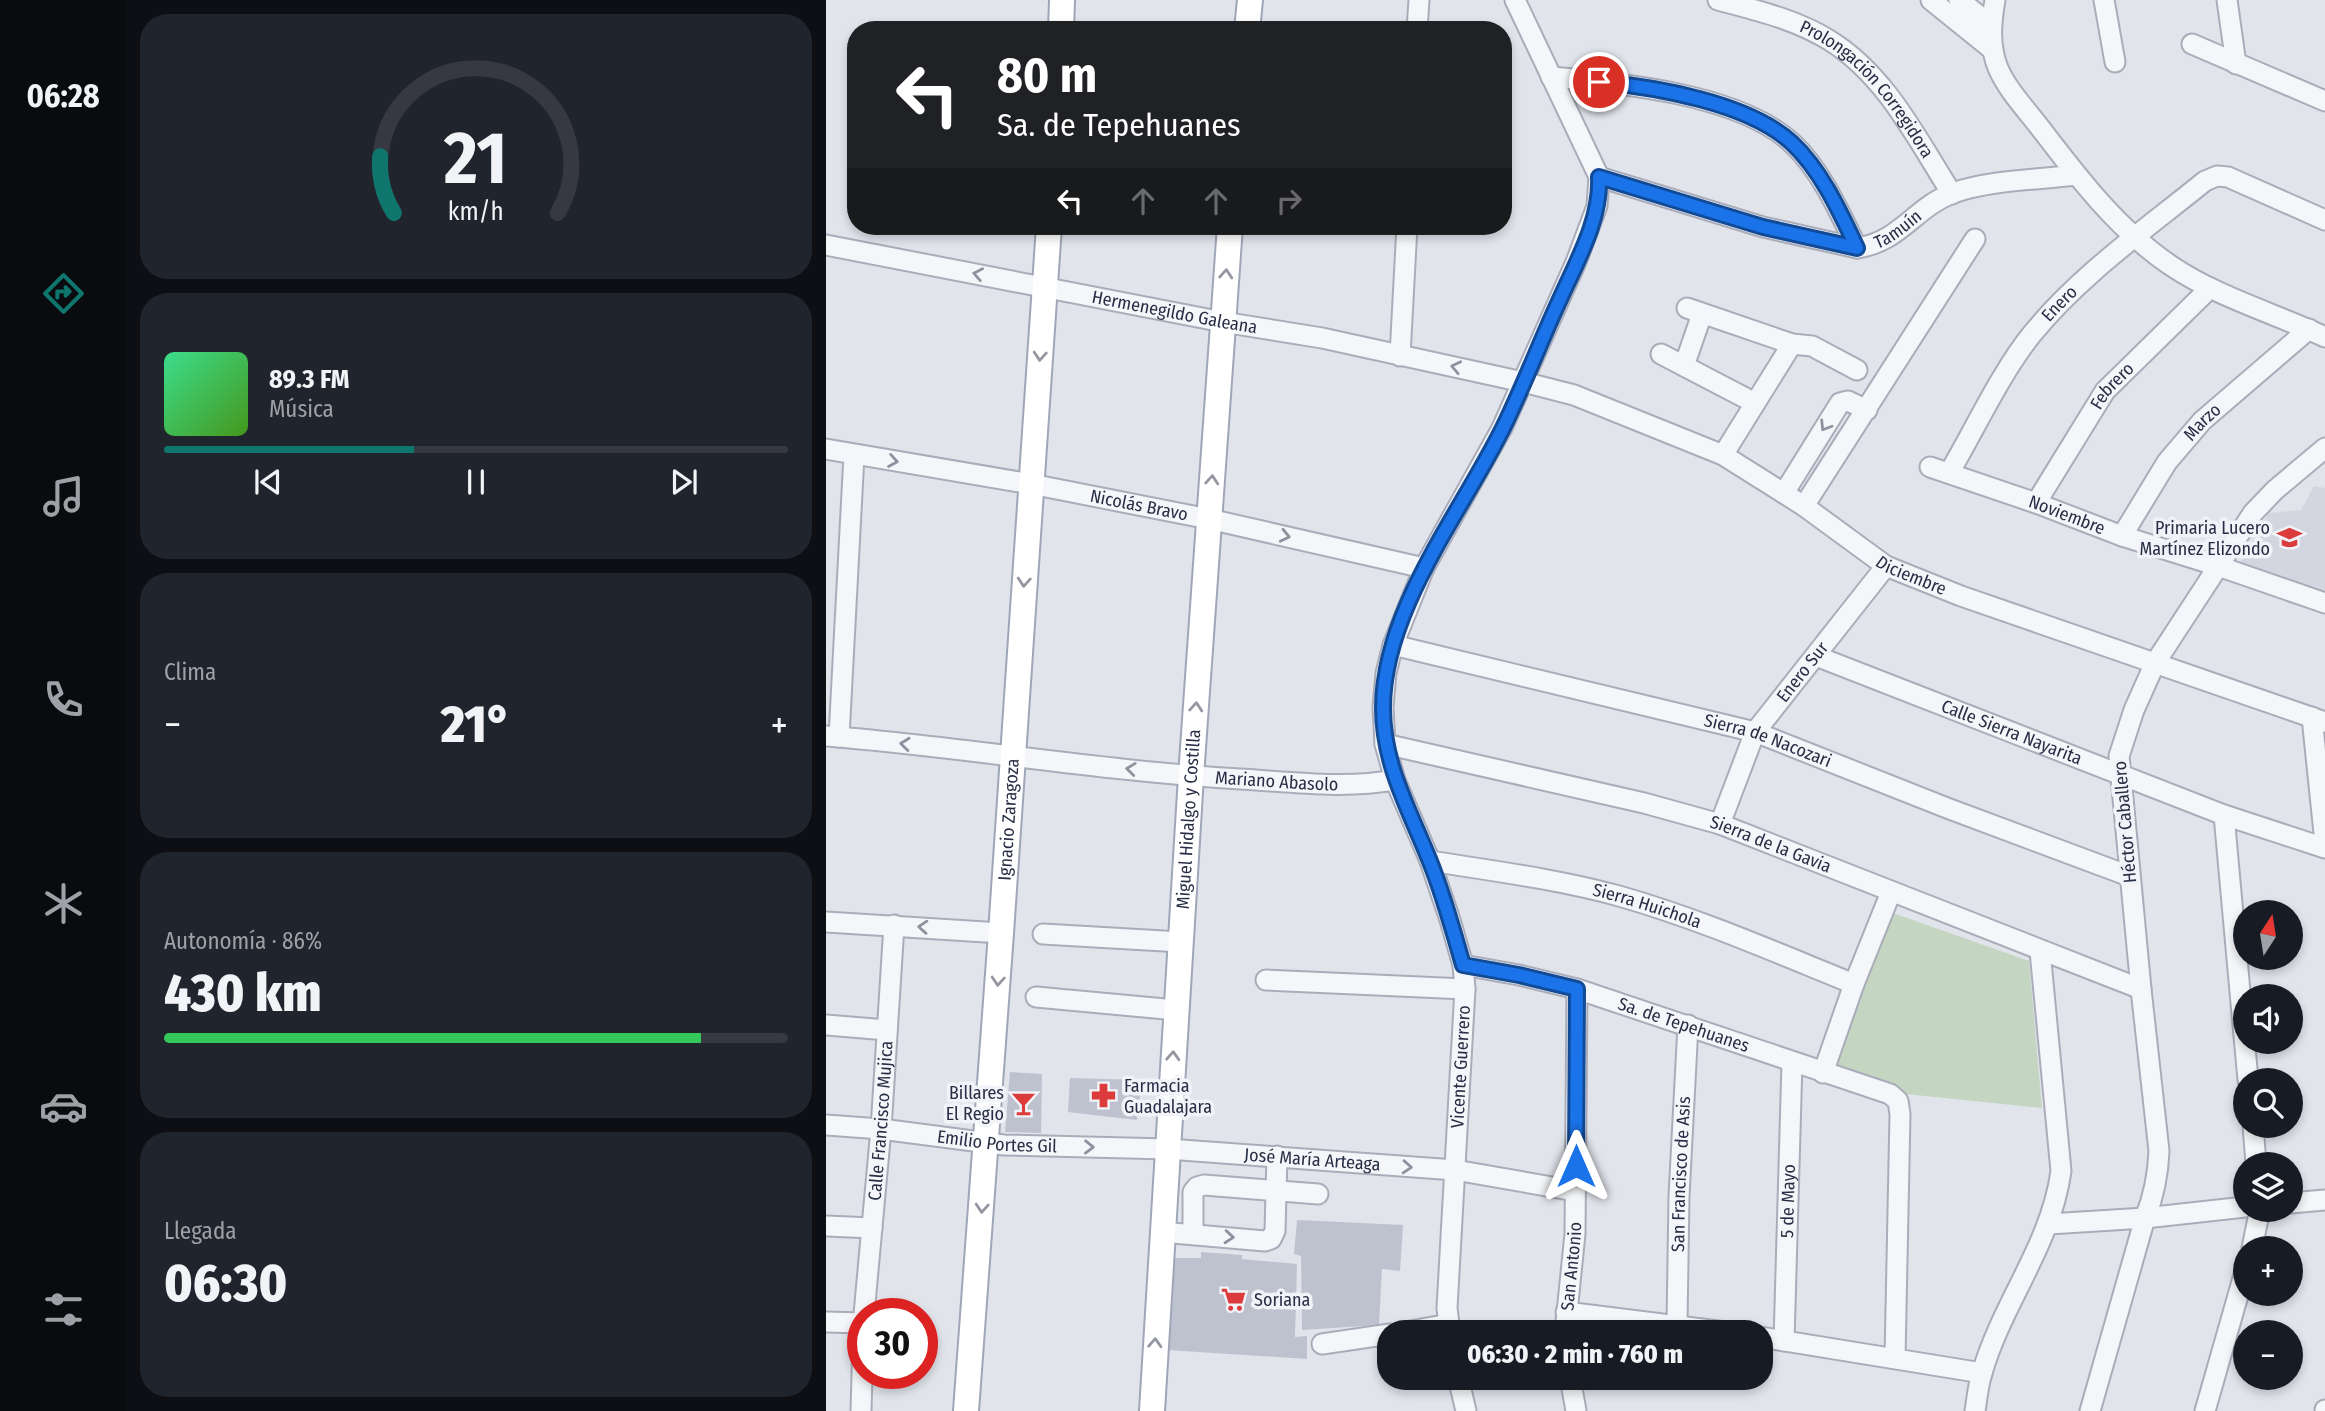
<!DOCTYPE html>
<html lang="es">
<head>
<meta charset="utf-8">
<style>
	body { margin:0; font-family:"Fira Sans Condensed",sans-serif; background:#20242c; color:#f1f3f6; height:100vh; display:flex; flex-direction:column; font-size:26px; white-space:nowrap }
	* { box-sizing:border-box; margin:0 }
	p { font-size:23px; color:#9ea1a6 }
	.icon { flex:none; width:38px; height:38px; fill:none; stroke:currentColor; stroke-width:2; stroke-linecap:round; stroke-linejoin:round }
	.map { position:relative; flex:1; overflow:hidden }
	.details { display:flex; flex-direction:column; gap:14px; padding:14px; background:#0d0f14; width:700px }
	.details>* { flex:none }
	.hud { position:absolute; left:21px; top:21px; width:665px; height:214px; border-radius:28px; box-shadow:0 4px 10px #0003; background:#202124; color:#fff; overflow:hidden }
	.needle { width:46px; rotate:12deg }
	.tools { position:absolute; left:1407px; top:900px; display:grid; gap:14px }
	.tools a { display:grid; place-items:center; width:70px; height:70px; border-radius:50%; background:#171b24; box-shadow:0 4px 10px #0003; font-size:35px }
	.speed { position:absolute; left:21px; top:1298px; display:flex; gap:14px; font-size:35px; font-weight:700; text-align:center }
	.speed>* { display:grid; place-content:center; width:91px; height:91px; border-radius:50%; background:#171b24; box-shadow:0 4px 10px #0003; line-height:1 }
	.speed .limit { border:10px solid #d22; background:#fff; color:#111 }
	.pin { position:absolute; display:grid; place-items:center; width:60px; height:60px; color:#fff; margin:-30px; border:4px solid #fff; border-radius:50%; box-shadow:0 2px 7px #0007 }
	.me { position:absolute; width:77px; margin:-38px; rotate:0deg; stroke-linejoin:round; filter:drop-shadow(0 0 5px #0008) }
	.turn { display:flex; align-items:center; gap:24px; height:147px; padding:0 35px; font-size:32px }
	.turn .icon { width:91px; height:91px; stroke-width:2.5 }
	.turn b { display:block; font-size:49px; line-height:60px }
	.lanes { display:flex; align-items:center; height:66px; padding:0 35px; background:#0003; justify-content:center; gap:35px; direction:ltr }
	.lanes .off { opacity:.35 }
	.big { font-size:52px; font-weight:800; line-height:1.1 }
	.details .card { flex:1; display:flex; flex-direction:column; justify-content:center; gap:10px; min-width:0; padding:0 24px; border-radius:28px; background:#20242c }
	.details .dial { align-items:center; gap:0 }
	.dial svg { height:182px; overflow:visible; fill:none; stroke:#363941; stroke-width:7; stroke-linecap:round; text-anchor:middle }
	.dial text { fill:#f1f3f6; stroke:none }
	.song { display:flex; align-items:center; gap:21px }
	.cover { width:84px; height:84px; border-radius:10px; background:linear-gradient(135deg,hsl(150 70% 55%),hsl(100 70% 35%)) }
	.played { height:7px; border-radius:4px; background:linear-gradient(90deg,#0f766e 40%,#363941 40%) }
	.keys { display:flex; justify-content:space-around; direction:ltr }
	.heat { display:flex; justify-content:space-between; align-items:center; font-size:38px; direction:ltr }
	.charge { height:10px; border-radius:5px; background:linear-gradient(90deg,#34c759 86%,#363941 0) }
	.trip { position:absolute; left:551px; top:1320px; width:396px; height:70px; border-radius:28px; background:#171b24; box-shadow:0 4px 10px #0003; font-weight:800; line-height:70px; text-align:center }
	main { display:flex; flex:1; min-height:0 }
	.tab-bar { display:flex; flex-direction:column; width:126px; justify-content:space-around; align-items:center; background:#090b0e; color:#9ea1a6 }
	.tab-bar .icon { width:49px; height:49px }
	.tab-bar .active { color:#0f766e }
	.tab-bar b { font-size:32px; color:#f1f3f6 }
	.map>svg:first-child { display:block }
</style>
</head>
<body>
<main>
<nav class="tab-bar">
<b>06:28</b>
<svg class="icon active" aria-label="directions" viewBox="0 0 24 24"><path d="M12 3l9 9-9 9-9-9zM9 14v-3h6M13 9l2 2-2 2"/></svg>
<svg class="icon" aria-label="music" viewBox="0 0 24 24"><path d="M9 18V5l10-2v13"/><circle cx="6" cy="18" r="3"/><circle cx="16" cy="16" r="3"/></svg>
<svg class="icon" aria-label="phone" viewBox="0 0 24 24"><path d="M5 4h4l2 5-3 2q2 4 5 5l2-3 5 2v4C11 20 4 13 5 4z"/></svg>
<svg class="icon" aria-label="climate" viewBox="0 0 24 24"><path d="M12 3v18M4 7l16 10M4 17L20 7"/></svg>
<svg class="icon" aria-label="car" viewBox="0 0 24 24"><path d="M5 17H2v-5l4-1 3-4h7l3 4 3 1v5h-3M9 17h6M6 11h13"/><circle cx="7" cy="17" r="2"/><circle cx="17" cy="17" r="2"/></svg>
<svg class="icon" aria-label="filters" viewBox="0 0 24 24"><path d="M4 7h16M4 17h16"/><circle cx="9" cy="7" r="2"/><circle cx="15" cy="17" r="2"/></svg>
</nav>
<section class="details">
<div class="card dial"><svg viewBox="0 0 100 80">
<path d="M14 69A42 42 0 1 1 86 69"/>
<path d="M14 69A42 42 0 0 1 8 44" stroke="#0f766e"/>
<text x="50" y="56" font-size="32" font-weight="700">21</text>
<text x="50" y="72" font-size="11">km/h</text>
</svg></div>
<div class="card">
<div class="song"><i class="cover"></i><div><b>89.3 FM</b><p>Música</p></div></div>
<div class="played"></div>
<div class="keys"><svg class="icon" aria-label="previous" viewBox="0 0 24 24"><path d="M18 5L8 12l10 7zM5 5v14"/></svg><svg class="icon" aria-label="pause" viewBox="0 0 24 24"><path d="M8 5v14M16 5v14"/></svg><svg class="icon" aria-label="next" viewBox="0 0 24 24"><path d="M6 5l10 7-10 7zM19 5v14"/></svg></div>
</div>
<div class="card"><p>Clima</p>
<div class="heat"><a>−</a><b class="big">21°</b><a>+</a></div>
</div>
<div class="card"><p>Autonomía · 86%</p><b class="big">430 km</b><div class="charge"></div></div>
<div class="card"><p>Llegada</p><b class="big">06:30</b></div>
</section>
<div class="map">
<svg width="1499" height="1411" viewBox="0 0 1499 1411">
	<rect width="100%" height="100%" fill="#e1e4eb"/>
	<path fill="#d3d6e1" d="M1488 486 1499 488V590L1415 562 1443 513 1475 510Z"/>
	<path fill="#c4d6c2" d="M1067 913 1203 961 1216 1108 1080 1094 1007 1070Z"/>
	<path fill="#bec2cf" d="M184 1072 216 1074 215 1133 179 1132Z
		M244 1078 316 1080 311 1120 242 1112Z
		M471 1220 577 1225 574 1271 556 1269 553 1325 476 1330 475 1256 468 1254Z
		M375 1252 416 1255V1259L471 1264 469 1337 481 1336V1359L341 1350 349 1258H375Z"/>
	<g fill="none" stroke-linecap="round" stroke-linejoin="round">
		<defs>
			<g id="minor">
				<path id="s1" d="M892 0C929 10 969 19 1003 40 1060 75 1091 139 1126 194"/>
				<path d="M1105 0 1167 50"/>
				<path d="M1133 0 1165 25"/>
				<path d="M1169 0C1165 23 1163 46 1172 68 1181 89 1198 107 1212 125 1250 175 1291 229 1344 265 1391 297 1448 313 1499 337"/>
				<path d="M1278 0 1289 62"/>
				<path d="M1401 0 1410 64"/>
				<path d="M591 30 593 0"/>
				<path d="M1366 44 1499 101"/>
				<path d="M725 77C795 83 913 94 966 143 995 170 1014 213 1031 248"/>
				<path id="s2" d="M773 177 937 227 1031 248C1074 242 1089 207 1127 193 1165 180 1210 180 1250 175"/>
				<path id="s3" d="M0 245 397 322 496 338 697 382 748 395 897 455 978 506 1060 566 1135 596 1499 722"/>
				<path d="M861 308 966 344 986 346 1031 370"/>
				<path d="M835 354 929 403"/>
				<path d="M574 356 581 226"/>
				<path d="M858 366 876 314"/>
				<path id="s4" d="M0 449 205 484 383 519 598 568"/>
				<path d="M897 455 966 344"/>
				<path id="s5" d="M1104 467 1210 503 1296 536 1392 566 1499 603"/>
				<path id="s6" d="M1123 473C1149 429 1174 374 1206 334 1254 275 1320 229 1379 181L1391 176 1402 177 1499 220"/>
				<path d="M958 493 1014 403 1022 401 1041 410"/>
				<path id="s7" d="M1210 503 1279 391 1384 288"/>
				<path d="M978 506 1149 239"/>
				<path id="s8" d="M1296 536 1341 462 1376 421 1483 329"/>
				<path id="s9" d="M567 645 929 732 1121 808 1303 876"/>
				<path id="s10" d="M990 656 1398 815 1499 848"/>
				<path d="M1486 717 1499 843"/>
				<path id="s11" d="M0 736C138 747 276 771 414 779 466 782 518 789 569 780"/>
				<path d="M13 737 28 455"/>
				<path id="s12" d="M559 744 818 803 894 824 1315 989"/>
				<path d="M1398 815 1422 1080"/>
				<path id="s13" d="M894 824 929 732 1060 566"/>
				<path id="s14" d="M604 861C667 871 731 879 793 896 874 919 951 953 1028 984"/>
				<path d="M0 922 175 933"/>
				<path d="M217 934 355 942"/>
				<path id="s15" d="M637 965 693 975 751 989 1064 1094 1072 1101 1074 1114 1069 1358"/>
				<path d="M440 980 639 989"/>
				<path d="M210 997 350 1010"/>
				<path d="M0 1025 61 1030"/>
				<path d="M997 1073 1028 984 1065 892"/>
				<path id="s16" d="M0 1125 55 1129 178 1145 342 1149 629 1170 749 1191"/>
				<path d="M1427 1125 1430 1164"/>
				<path d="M1465 1203 1499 1200"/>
				<path d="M1223 1224 1319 1218 1419 1207"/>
				<path d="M0 1226 46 1228"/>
				<path d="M335 1232 439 1241 445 1239 449 1231 451 1156"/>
				<path d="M367 1234V1192L371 1187 378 1185 492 1194"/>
				<path d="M1426 1248 1434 1209"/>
				<path d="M740 1312 900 1332"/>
				<path id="s17" d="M38 1314 55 1129 68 925"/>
				<path d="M0 1322 37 1323"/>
				<path id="s18" d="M851 1324 853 1196 862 1025"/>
				<path d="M579 1332 623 1324"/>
				<path id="s19" d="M624 1332 621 1308 639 989 637 965 624 920 604 861 569 780 559 744 557 707 560 673 567 645 598 568 676 428 750 262 771 206 773 177 689 0"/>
				<path id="s20" d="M739 1332 749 1234 751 989"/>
				<path d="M934 1337 1156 1373"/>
				<path id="s21" d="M958 1341 966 1062"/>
				<path d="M496 1344 564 1334"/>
				<path d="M632 1377 640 1411"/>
				<path d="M744 1377 750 1411"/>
				<path d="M35 1411 37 1340"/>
				<path d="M1149 1411C1151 1399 1152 1385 1156 1373 1176 1303 1225 1245 1235 1171L1214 951"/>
				<path d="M1264 1411 1319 1218C1328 1196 1332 1176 1333 1151L1315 989 1293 756 1308 710 1329 663 1427 513 1449 490 1499 448"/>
				<path d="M1379 1411 1419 1271"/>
				<path d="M1499 1411V1410"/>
			</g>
			<g id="major">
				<path d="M235 30 236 0"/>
				<path d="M421 30 424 0"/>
				<path id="s22" d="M140 1411 175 933 223 226"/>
				<path id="s23" d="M326 1411 365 776 404 226"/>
			</g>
		</defs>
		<use href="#minor" stroke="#aaadb9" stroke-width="23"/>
		<use href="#major" stroke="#9fa6b8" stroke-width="28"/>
		<use href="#minor" stroke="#f5f6f9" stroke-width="19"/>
		<use href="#major" stroke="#fff" stroke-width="24"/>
	</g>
	<defs><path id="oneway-chevron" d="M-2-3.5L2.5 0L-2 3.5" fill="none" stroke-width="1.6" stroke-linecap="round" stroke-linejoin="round" transform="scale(1.75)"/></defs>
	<g stroke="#8e929f">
		<use href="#oneway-chevron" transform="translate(152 274) rotate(-169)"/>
		<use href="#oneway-chevron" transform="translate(630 367) rotate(-168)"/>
		<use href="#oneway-chevron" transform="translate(999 426) rotate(122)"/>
		<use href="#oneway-chevron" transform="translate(67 461) rotate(10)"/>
		<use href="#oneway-chevron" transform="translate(459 536) rotate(13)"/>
		<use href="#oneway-chevron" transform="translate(79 744) rotate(-174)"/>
		<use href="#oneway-chevron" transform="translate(305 769) rotate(-173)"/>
		<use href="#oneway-chevron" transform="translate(97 927) rotate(-176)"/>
		<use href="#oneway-chevron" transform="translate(263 1147) rotate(1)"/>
		<use href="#oneway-chevron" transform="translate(581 1167) rotate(4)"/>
		<use href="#oneway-chevron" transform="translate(403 1237) rotate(5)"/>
	</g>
	<g stroke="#9496a2">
		<use href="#oneway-chevron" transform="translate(400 274) rotate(-86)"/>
		<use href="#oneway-chevron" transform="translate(214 356) rotate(94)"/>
		<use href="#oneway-chevron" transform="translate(386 480) rotate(-86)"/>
		<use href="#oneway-chevron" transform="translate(198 582) rotate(94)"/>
		<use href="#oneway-chevron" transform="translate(370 707) rotate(-86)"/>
		<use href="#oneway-chevron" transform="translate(172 981) rotate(94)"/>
		<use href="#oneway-chevron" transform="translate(347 1056) rotate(-87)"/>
		<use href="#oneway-chevron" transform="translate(156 1208) rotate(94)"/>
		<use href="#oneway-chevron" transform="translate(329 1343) rotate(-87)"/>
	</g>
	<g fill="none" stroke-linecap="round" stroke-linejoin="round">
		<defs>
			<path id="route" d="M750 1166 751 989 693 975 637 965C627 930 617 893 603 859 583 809 557 764 557 708 557 610 635 513 677 428 698 385 715 340 735 297 752 259 775 219 773 177L937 227 1031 248C1014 212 995 170 966 143 923 103 830 87 773 82"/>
		</defs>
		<use href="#route" stroke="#114b97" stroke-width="18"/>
		<use href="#route" stroke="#1a73e8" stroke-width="12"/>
	</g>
	<defs>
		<symbol id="school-bare" viewBox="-9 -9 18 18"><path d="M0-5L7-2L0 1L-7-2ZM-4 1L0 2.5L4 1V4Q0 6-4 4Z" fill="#dc3b3b" stroke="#f1f3f8" stroke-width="2.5" paint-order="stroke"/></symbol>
		<symbol id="pharmacy-bare" viewBox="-9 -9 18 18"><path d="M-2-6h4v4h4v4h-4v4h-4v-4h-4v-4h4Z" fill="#dc3b3b" stroke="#f1f3f8" stroke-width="2.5" paint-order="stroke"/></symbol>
		<symbol id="bar-bare" viewBox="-9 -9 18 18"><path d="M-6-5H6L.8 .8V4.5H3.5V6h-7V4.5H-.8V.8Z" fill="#dc3b3b" stroke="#f1f3f8" stroke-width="2.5" paint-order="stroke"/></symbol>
		<symbol id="supermarket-bare" viewBox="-9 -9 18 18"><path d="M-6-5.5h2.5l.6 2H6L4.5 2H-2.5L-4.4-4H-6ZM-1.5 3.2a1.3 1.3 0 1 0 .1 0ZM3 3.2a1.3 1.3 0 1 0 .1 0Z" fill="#dc3b3b" stroke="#f1f3f8" stroke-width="2.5" paint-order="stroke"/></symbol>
	</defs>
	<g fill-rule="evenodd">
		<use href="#school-bare" x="1446" y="520" width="35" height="35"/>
		<use href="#pharmacy-bare" x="260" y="1078" width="35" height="35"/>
		<use href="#bar-bare" x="180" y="1086" width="35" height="35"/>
		<use href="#supermarket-bare" x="390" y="1282" width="35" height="35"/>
	</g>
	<g text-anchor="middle" stroke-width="7" stroke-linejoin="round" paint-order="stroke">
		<g font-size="18" fill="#282e45" stroke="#f1f3f8">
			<text dy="6" stroke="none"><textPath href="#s1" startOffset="180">Prolongación Corregidora</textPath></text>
			<text dy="6" stroke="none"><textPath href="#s2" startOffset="313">Tamuín</textPath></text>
			<text dy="6" stroke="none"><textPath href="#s6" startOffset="203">Enero</textPath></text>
			<text dy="6" stroke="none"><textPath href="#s3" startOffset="355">Hermenegildo Galeana</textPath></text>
			<text dy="6" stroke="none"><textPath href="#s7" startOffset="140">Febrero</textPath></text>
			<text dy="6" stroke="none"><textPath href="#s8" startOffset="140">Marzo</textPath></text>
			<text dy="6" stroke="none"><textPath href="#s4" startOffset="318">Nicolás Bravo</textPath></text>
			<text dy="6" stroke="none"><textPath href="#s5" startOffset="145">Noviembre</textPath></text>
			<text dy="6" stroke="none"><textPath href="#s3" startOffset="1148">Diciembre</textPath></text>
			<text dy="6" stroke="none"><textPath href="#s13" startOffset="175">Enero Sur</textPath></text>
			<text dy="6" stroke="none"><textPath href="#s10" startOffset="210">Calle Sierra Nayarita</textPath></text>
			<text dy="6" stroke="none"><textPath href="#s9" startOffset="387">Sierra de Nacozari</textPath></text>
			<text dy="6" stroke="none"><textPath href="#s11" startOffset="453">Mariano Abasolo</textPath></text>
			<text dy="6" stroke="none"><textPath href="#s22" startOffset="593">Ignacio Zaragoza</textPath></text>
			<text dy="6" stroke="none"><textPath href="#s23" startOffset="593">Miguel Hidalgo y Costilla</textPath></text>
			<text transform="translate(1299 822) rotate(-95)" y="6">Héctor Caballero</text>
			<text dy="6" stroke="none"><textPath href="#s12" startOffset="399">Sierra de la Gavia</textPath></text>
			<text dy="6" stroke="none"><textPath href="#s14" startOffset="222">Sierra Huichola</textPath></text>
			<text dy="6" stroke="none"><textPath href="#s15" startOffset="229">Sa. de Tepehuanes</textPath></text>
			<text dy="6" stroke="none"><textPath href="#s19" startOffset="266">Vicente Guerrero</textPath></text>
			<text dy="6" stroke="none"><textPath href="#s17" startOffset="194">Calle Francisco Mujica</textPath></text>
			<text dy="6" stroke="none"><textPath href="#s16" startOffset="172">Emilio Portes Gil</textPath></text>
			<text dy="6" stroke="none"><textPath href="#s16" startOffset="488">José María Arteaga</textPath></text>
			<text dy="6" stroke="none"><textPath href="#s18" startOffset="150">San Francisco de Asis</textPath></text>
			<text dy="6" stroke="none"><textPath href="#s21" startOffset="140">5 de Mayo</textPath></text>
			<text dy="6" stroke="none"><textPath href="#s20" startOffset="66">San Antonio</textPath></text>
		</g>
		<g font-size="18" fill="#282e45" stroke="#f1f3f8" text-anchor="end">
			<text x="1444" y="534">Primaria Lucero<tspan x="1444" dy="21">Martínez Elizondo</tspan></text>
			<text x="298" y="1092" text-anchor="start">Farmacia<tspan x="298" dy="21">Guadalajara</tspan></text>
			<text x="178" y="1099">Billares<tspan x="178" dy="21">El Regio</tspan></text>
			<text x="428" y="1306" text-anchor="start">Soriana</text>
		</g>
	</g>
</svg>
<div class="tools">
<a><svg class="needle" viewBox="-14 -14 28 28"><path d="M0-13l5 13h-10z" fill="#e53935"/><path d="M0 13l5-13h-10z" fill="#9ea1a6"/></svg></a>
<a><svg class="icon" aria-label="sound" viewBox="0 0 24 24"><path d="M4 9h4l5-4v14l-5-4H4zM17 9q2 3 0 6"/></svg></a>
<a><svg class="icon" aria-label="search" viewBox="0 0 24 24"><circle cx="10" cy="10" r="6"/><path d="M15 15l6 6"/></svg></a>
<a><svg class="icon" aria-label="layers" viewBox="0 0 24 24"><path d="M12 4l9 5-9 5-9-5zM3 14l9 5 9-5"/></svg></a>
<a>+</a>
<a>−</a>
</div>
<div class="speed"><div class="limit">30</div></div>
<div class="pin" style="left:773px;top:82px;background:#d93025"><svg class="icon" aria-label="arrive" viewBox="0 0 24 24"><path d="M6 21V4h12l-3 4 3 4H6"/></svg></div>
<svg class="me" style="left:750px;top:1166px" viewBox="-20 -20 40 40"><path d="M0-17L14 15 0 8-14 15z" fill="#1a73e8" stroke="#fff" stroke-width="4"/></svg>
<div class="trip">06:30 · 2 min · 760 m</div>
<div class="hud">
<div class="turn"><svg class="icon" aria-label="left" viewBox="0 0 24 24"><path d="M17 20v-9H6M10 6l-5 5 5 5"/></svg><div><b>80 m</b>Sa. de Tepehuanes</div></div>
<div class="lanes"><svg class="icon" aria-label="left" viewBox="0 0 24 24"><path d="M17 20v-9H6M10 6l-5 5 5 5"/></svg><svg class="icon off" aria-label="ahead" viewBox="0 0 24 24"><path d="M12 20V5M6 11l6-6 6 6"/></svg><svg class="icon off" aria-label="ahead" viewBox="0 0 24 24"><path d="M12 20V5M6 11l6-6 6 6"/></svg><svg class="icon off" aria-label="right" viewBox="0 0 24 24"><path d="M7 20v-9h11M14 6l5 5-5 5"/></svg></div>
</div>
</div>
</main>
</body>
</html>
